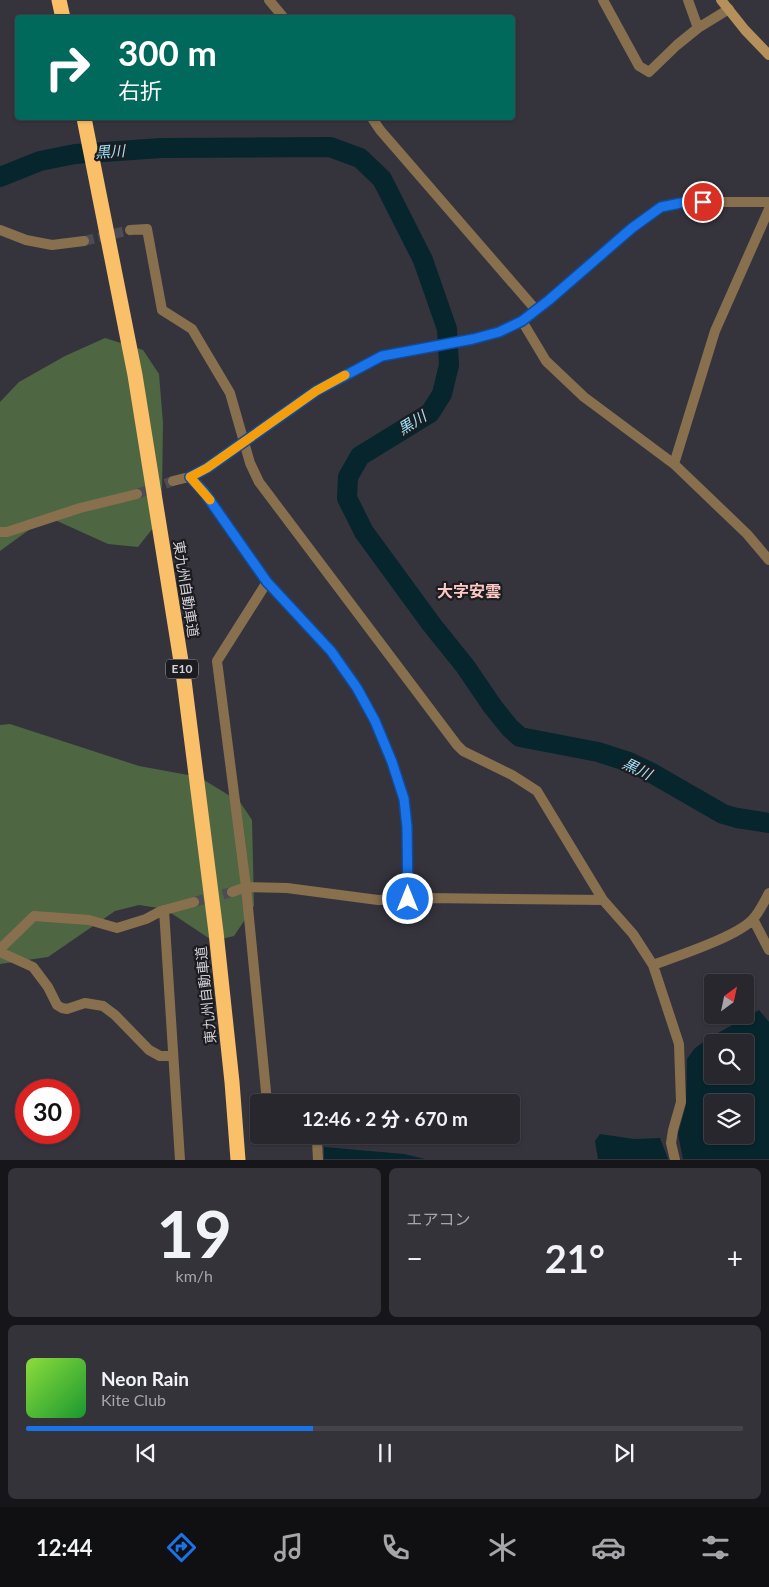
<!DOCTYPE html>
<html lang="ja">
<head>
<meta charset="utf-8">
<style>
	body { margin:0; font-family:Lato,"Noto Sans JP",sans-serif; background:#34333a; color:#f1f3f6; height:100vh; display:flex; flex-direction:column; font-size:19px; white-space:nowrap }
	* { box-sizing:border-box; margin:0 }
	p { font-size:16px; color:#a5a5aa }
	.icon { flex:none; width:28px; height:28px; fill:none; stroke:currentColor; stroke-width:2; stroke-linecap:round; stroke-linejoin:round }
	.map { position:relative; height:1160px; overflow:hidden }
	.panel { display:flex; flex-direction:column; gap:8px; padding:8px; background:#161519; flex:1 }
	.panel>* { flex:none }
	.top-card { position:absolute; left:15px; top:15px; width:500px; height:105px; border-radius:5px; box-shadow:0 1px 4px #0004,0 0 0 1px #44444a; background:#00695c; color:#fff; overflow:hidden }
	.needle { width:32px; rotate:33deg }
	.fabs { position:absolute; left:704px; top:974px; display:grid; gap:10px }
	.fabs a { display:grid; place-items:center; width:50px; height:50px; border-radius:5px; background:#28272e; box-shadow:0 1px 4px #0004,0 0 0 1px #44444a; font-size:25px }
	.speed { position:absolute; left:15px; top:1079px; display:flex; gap:10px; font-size:25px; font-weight:700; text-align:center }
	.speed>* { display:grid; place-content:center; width:65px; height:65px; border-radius:50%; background:#28272e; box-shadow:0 1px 4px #0004,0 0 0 1px #44444a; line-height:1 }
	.speed .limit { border:8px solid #d22; background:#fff; color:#111 }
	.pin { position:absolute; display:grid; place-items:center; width:42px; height:42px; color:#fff; margin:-21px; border:2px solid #fff; border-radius:50%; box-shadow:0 1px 5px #0007 }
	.me { position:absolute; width:55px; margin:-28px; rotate:0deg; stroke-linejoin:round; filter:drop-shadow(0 0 4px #0008) }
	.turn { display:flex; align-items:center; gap:18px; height:105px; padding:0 20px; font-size:22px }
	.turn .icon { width:65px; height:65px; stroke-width:2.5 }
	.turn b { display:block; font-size:35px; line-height:42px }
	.big { font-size:38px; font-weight:700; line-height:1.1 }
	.panel .card { flex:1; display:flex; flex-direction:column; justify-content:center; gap:8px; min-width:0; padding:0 18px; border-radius:8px; background:#34333a }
	.panel .dial { align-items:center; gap:0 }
	.dial b { font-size:65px; line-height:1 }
	.song { display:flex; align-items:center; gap:15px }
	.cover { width:60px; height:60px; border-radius:8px; background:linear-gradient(135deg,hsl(90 70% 55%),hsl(130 70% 35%)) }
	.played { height:5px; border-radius:2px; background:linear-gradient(90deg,#1a73e8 40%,#44444a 40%) }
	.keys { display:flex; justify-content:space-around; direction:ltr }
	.heat { display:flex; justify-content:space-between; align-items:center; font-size:28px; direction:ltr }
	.panel .tiles { flex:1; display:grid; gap:8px; grid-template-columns:1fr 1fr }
	.card:last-child { grid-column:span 2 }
	.trip { position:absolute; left:250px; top:1094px; width:270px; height:50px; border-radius:5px; background:#28272e; box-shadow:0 1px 4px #0004,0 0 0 1px #44444a; font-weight:700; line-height:50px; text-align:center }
	.tab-bar { display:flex; height:80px; justify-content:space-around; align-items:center; background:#101012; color:#a5a5aa }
	.tab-bar .icon { width:35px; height:35px }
	.tab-bar .active { color:#1a73e8 }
	.tab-bar b { font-size:22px; color:#f1f3f6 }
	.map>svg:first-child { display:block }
</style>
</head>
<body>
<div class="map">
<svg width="769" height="1160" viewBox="0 0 769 1160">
	<rect width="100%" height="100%" fill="#35343d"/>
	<path fill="#4e6642" d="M105 338 143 350 159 374 163 423 162 492 153 528 138 547 108 544 55 520 33 527 0 551V402L19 382 65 356Z
		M10 724 139 766 199 777 240 802 252 820 254 906 234 936 213 941 165 909 139 905 115 911 48 957 0 964V725Z"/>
	<path fill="#07252d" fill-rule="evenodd" d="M759 1010 769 1022V1159H683L678 1134 686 1105 687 1059 695 1048 709 1038ZM712 1042H745V1075H712ZM712 1102H745V1135H712Z
		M600 1134 634 1139 660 1138 668 1159H598L595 1141Z
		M324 1147 404 1154 425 1159H324Z"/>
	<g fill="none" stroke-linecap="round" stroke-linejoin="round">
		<path stroke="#07252d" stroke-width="20" d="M0 177 40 161 75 154 161 148 330 147 360 158 382 179 423 260 447 329 449 365 442 394 430 413 360 456 348 477 347 498 364 532 432 625 465 666 493 707 510 728 520 737 598 752 629 762 650 772 723 814 737 818 769 823"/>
		<path stroke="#4c4c54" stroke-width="10" stroke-dasharray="10 5" stroke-linecap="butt" d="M84 241 130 230
			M137 494 173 481
			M194 902 232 892"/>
		<path stroke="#88704f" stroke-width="10" d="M269 0 284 18
			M603 0 639 66 649 72 677 45 698 28
			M688 0 698 28 729 9
			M372 118 380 130 536 310
			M0 230 26 240 52 245 84 241
			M130 230 147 229 162 310 192 329 230 393 250 463 259 482 457 745 463 751 512 775 537 791 603 900 633 934 653 965 679 1044 681 1102 673 1130 671 1143 675 1160
			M522 321 546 361 584 397 674 464 747 534 769 560
			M674 464 715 331 769 209
			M189 477 204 491 267 582 331 651 357 688 375 721 392 762 404 799 407 827 408 899
			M173 481 189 477 207 468 316 391 382 356 473 339 499 332 522 321 549 300 632 228 661 207 686 202H769
			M0 532H7L80 508 137 494
			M232 892 246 887 287 888 378 900 424 898 603 900
			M164 910 180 1160
			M753 919 769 950
			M0 949 34 916 89 920 117 928 146 919 161 911 194 902
			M0 952 33 967 48 987 57 1005 62 1008 67 1009 85 1003 103 1006 115 1015 149 1050 160 1056H173
			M653 965C677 956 736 937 752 920 759 913 764 902 769 893
			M267 1102 246 887 217 661 267 582
			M295 1135 317 1140 318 1160"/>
		<path stroke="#b6905b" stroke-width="10" d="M721 0 745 30 769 55"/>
		<path stroke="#fabf69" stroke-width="15" d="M59 0 63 18
			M84 118 135 375 184 680 216 932 232 1082 238 1160"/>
	</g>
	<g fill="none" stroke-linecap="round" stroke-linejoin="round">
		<defs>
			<path id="route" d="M408 899 407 827 404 799 392 762 375 721 357 688 331 651 267 582 204 492 190 477 207 468 316 391 382 356 473 339 499 332 522 321 549 300 632 228 661 207 686 202H703"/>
		</defs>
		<use href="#route" stroke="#114b97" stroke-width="12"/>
		<use href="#route" stroke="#1a73e8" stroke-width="9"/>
		<path stroke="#f59e0b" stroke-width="9" d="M210 500 190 477 207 468 316 391 345 375"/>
	</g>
	<g text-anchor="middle" stroke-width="4.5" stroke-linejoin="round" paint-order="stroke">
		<rect fill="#1c1c20" stroke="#9b9ba0" stroke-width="1" x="166" y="659.5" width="32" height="19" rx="4"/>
		<g font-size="12" font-weight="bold" fill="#d1d1d7">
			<text x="182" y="673">E10</text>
		</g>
		<g font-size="14" fill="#d1d1d7" stroke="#1c1c20">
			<text transform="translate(186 589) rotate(81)" y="5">東九州自動車道</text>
			<text transform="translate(206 995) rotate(-96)" y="5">東九州自動車道</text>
		</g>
		<g font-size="15" font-style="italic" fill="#9ee3f8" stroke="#1c1c20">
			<text transform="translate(110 152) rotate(-4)" y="5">黒川</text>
			<text transform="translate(412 423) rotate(-32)" y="5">黒川</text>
			<text transform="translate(637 769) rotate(26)" y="5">黒川</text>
		</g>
		<g font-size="16" font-weight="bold" fill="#fcc8c2" stroke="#1c1c20">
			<text x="469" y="597">大字安雲</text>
		</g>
	</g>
</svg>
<div class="fabs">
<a><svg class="needle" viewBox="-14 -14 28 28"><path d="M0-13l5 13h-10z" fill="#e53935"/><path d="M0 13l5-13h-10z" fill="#a5a5aa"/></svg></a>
<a><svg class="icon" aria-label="search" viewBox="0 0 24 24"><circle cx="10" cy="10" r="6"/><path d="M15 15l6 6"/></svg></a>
<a><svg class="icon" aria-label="layers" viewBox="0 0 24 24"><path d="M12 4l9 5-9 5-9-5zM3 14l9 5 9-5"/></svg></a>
</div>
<div class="speed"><div class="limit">30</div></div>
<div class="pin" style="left:703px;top:202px;background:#d93025"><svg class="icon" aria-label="arrive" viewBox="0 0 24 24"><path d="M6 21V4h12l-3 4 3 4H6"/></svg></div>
<svg class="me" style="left:408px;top:899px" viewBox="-20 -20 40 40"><circle r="17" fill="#1a73e8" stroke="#fff" stroke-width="3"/><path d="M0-11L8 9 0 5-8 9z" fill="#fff"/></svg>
<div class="trip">12:46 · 2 分 · 670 m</div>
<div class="top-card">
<div class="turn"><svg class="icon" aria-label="right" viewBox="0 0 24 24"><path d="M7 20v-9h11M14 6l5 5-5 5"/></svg><div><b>300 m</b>右折</div></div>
</div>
</div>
<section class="panel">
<div class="tiles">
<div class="card dial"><b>19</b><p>km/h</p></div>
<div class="card"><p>エアコン</p>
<div class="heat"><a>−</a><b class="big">21°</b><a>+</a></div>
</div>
<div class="card">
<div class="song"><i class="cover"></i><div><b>Neon Rain</b><p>Kite Club</p></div></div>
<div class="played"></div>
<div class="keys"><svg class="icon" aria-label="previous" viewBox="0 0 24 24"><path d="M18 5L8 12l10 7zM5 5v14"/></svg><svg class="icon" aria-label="pause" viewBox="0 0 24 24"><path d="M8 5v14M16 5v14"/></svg><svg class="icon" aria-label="next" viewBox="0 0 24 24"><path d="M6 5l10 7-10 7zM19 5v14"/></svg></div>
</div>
</div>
</section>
<nav class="tab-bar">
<b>12:44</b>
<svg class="icon active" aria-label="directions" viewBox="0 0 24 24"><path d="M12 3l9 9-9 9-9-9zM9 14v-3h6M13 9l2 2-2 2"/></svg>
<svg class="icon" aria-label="music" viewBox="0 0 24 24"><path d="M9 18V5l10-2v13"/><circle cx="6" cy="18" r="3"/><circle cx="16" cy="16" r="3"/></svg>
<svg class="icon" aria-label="phone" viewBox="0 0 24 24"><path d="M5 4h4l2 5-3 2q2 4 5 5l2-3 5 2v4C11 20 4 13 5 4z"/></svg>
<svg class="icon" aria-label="climate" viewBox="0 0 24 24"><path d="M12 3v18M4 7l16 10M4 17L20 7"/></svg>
<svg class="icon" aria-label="car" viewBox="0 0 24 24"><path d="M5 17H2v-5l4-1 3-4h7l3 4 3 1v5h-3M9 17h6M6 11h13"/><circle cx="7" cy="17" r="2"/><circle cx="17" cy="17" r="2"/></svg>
<svg class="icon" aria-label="filters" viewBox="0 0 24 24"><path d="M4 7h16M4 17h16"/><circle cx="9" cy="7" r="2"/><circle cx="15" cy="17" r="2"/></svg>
</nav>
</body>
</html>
